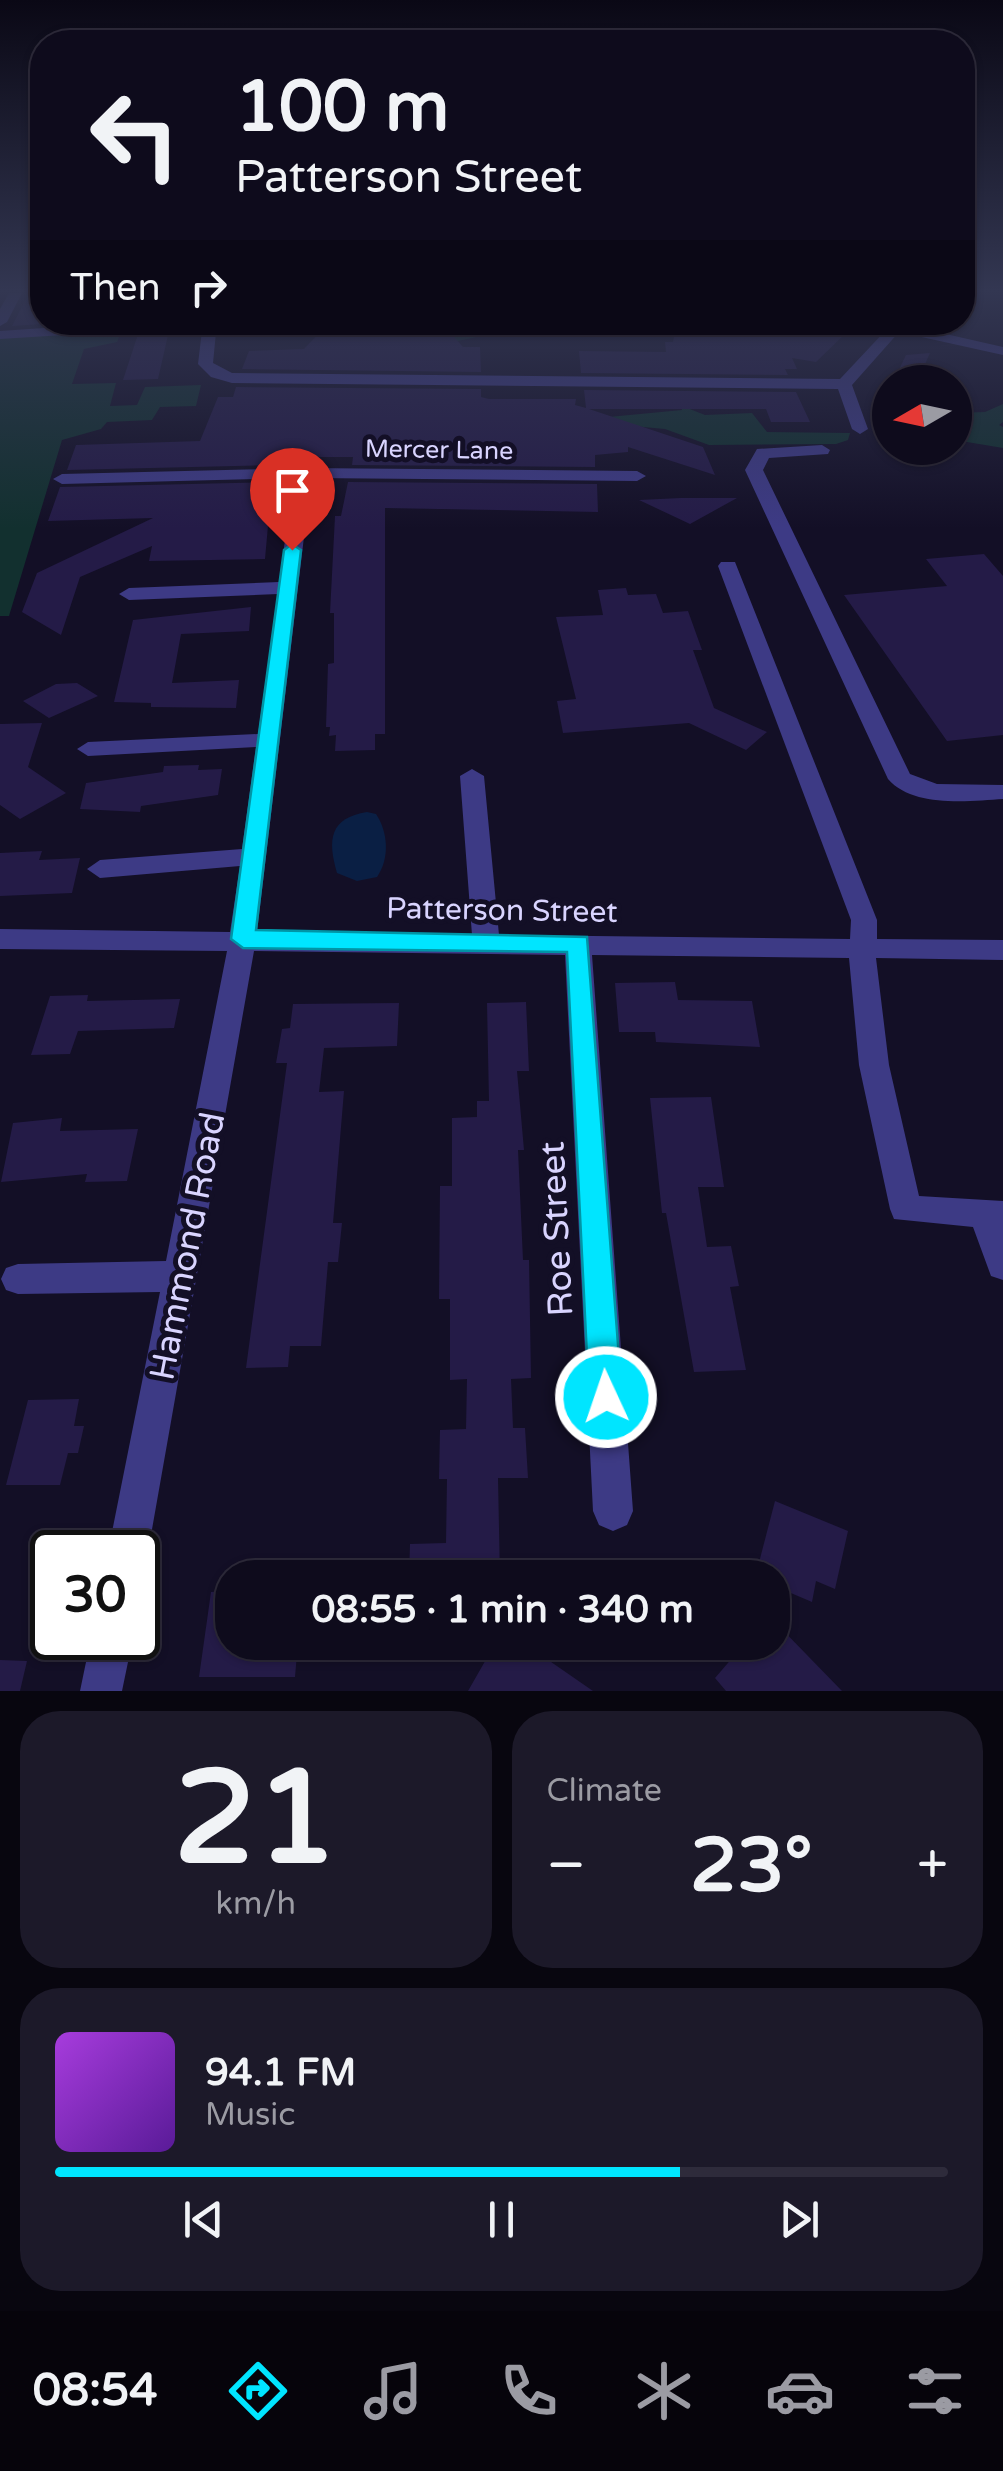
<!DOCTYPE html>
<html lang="en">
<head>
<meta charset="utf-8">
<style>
	body { margin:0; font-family:"Varela Round",sans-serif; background:#1c1929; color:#f1f3f6; height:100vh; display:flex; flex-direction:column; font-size:38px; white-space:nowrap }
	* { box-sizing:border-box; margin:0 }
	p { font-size:32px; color:#9b9ba3 }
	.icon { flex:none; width:55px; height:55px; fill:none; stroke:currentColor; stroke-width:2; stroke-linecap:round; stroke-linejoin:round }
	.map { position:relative; height:1691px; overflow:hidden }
	.drawer { display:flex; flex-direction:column; gap:20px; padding:20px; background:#08060f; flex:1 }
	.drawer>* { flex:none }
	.guide { position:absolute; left:30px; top:30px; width:945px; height:305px; border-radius:40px; box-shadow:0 2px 8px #0004,0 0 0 2px #2e2b3b; background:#0e0b1c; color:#f1f3f6; overflow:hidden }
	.needle { width:65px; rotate:261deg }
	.fabs { position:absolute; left:872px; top:365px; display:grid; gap:20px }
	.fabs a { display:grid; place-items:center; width:100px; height:100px; border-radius:50%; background:#0e0b1c; box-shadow:0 2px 8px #0004,0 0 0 2px #2e2b3b; font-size:50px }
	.speed { position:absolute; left:30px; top:1530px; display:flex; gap:20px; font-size:50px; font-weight:700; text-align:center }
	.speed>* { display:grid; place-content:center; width:130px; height:130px; border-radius:50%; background:#0e0b1c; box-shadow:0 2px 8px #0004,0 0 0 2px #2e2b3b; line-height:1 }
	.speed .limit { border:5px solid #111; border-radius:15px; background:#fff; color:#111 }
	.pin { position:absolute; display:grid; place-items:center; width:85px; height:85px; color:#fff; margin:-102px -42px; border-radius:50% 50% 50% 0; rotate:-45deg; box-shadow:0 0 10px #0007 }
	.pin .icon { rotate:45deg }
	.me { position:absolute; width:110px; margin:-55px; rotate:357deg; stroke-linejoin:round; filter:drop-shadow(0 0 8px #0008) }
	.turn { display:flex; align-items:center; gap:35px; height:210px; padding:0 40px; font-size:45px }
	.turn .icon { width:130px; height:130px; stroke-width:2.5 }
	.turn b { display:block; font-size:70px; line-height:85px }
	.then { display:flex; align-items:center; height:95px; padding:0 40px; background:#0003; gap:20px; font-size:38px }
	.big { font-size:75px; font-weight:700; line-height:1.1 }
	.drawer .card { flex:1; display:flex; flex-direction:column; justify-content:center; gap:15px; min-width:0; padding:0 35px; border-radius:40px; background:#1c1929 }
	.drawer .dial { align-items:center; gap:0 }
	.dial b { font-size:130px; line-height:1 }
	.song { display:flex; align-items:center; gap:30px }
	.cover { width:120px; height:120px; border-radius:15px; background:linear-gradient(135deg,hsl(280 70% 55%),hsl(270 70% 35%)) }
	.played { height:10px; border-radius:5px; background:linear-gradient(90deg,#00e5ff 70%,#2e2b3b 70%) }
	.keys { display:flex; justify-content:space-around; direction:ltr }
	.heat { display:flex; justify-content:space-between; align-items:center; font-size:55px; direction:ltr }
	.drawer .tiles { flex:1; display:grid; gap:20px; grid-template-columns:1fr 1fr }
	.card:last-child { grid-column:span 2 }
	.trip { position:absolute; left:215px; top:1560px; width:575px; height:100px; border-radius:40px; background:#0e0b1c; box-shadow:0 2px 8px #0004,0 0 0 2px #2e2b3b; font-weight:700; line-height:100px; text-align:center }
	.tab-bar { display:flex; height:160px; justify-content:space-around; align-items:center; background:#06040b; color:#9b9ba3 }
	.tab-bar .icon { width:70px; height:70px }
	.tab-bar .on { color:#00e5ff }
	.tab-bar b { font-size:45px; color:#f1f3f6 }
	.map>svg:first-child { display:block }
</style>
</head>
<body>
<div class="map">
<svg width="1003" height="1691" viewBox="0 0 1003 1691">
	<rect width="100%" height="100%" fill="#130f26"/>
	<path fill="#12302f" d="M426 323 409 326 542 323 430 347 396 326 384 324Z
		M122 329 117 342 84 349 72 384 116 383 110 406 137 405 145 387 201 385 196 406 160 407 152 420 107 422 101 429 62 440 9 616H0V337Z
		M1003 404V422L999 425 1003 427V448L955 440V413L985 412Z
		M682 406 705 415 752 413 767 432 850 433 848 440 836 444 709 445 665 429 599 423 598 418 682 410Z"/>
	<path fill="#0a1f44" d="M367 812 376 814C388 832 390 858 377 877L357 881 337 873C327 839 330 818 367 812Z"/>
	<path fill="#241b47" d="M29 293H42V324L12 326Z
		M142 322H171L158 379 123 380Z
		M355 322 400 326 441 322 463 347H480L481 372 242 369 249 351 304 349 326 326 348 328Z
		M677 322H792L846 333 816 362 792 358 797 369H785L788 375 581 373 579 351 666 352 665 342H673Z
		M930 353 917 382H893L906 355Z
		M236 387 481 389V397L489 399H576L575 405 586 408 584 390 796 392 810 422H771L766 409H589L703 447 715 475 628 447V452L595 455V467L352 465 353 457H303L274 459V465L67 470 76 445 200 441 218 397H233Z
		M272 482 265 559 149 561 152 546 80 577 61 635 22 612 37 573 153 518 48 521 60 487Z
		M348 482 597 484 598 512 385 508V734H375V750L335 751 336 735 329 736 330 727H326L328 664 334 663V613H330L335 516H341Z
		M681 498H737L690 524 639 500Z
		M984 554 1003 576V735L947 741 844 595 947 586 926 559Z
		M626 588 628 595 656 594 663 613 688 611 702 650H693L714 708 767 732 746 750 689 723 563 733 557 701 576 699 556 617 603 615 598 590Z
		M251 607 249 631 181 634 172 683 239 680 236 708 151 707V703L114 702 133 620Z
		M77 683 98 696 49 718 23 701 56 684Z
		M42 723 28 767 66 793 20 819 0 805V724Z
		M199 765 198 770 222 769 218 795 141 806 140 812 80 809 86 783 163 772 164 766Z
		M42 851 39 860 80 858 72 893 0 896V853Z
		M675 982 678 1000 752 1001 760 1047 656 1042 655 1032H619L615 983Z
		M88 995 87 1001 180 999 174 1028 78 1031 70 1054 31 1055 50 996Z
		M526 1002 529 1071H517L524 1150H518L523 1260H529L531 1378 511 1379 513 1428H525L528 1478H498L500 1578H409L410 1544 446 1543 447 1479H439L440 1430 466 1429 467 1379 450 1380V1299H439L440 1186H452V1118L477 1117V1101H489L487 1003Z
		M399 1003 397 1046 324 1048 319 1092 344 1091 333 1223H342L338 1262H328L321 1346H290L288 1367 246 1368 287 1063H276L282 1029 290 1028 293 1004Z
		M711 1097 724 1187H698L707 1247 731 1246 739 1286 730 1287 746 1370 694 1372 666 1213H662L650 1098Z
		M62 1118 60 1131 138 1129 127 1181 85 1182 87 1174 1 1182 13 1123Z
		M79 1399 74 1426H84L78 1453H68L60 1485H6L28 1400Z
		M775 1501 848 1531 835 1589 816 1581 812 1602 772 1585V1578H755Z
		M232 1591V1642H298L295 1677H199L211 1592Z
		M772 1619 842 1691H726L715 1678 746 1642H772Z
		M496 1642 520 1660 528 1646 593 1691H468Z
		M0 1660 27 1661 20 1691H0Z"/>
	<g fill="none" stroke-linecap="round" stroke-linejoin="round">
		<path stroke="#2fb8b0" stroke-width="2.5" stroke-dasharray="2.5 5" stroke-linecap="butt" d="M834 322 851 326"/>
		<path fill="#3d3a85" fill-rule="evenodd" d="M9 293H22L7 322 0 326V309Z
			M76 322H90L80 334 0 339V331L74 326Z
			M203 322H217L213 363 232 373 840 379 886 330 864 322H908L906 325 1003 347V355L899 332 852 385 868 429 860 434 852 429 838 389 232 383 211 377 198 364Z
			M822 445 830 450 828 454 769 458 763 470 910 774 937 784 1003 785V799C969 801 913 808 888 779L745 470 757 449Z
			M303 468 637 471 646 476 637 481 311 478 257 932 472 935 460 776 472 769 484 776 499 935 850 939 851 920 718 566 721 562H735L877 920V939L1003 940V960L876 958 889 1065 919 1196 1003 1201V1280L991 1276 973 1227 894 1219 890 1209 859 1065 849 958 592 955 633 1511 627 1525 613 1531 599 1525 593 1511 565 955 254 951 148 1552 138 1568V1552H108L160 1292 18 1294 6 1290 1 1279 6 1268 18 1264 166 1261 227 951 0 949V929L230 932 240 866 100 878 87 869 100 860 242 849 256 747 88 756 77 749 88 742 258 734 278 594 129 600 119 594 129 588 279 582 294 478 62 484 53 479 62 474Z
			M91 1638H133L122 1691H80Z"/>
	</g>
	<linearGradient id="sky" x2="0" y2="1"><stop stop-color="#0a0815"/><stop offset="0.55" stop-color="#333752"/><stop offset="1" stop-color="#333752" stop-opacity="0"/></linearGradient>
	<rect width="1003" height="529" fill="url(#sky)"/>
	<path fill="#00e5ff" stroke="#0095a6" stroke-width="2.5" d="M292 544 301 550 256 930 587 937 622 1397 618 1408 606 1413 594 1408 589 1397 567 952 243 948 231 939 284 550Z"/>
	<g text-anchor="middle" stroke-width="10" stroke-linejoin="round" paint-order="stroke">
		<g font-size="25" fill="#d9d4ff" stroke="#130f26">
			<text transform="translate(439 449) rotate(1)" y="9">Mercer Lane</text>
		</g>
		<g font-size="30" fill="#d9d4ff" stroke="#130f26">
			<text transform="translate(502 910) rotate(1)" y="10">Patterson Street</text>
		</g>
		<g font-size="35" fill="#d9d4ff" stroke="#130f26">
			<text transform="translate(556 1229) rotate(-93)" y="12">Roe Street</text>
			<text transform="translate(187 1246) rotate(-79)" y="12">Hammond Road</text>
		</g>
	</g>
</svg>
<div class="fabs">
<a><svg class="needle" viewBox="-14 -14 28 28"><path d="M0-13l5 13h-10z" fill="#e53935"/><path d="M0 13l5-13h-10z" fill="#9b9ba3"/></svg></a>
</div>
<div class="speed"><div class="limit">30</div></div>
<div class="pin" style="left:292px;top:550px;background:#d93025"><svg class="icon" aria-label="arrive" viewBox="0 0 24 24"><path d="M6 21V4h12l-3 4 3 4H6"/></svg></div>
<svg class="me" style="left:606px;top:1397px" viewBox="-20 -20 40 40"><circle r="17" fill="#00e5ff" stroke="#fff" stroke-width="3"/><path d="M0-11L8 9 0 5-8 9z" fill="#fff"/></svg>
<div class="trip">08:55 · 1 min · 340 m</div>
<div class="guide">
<div class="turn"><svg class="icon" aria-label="left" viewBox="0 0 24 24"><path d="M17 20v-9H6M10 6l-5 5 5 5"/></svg><div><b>100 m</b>Patterson Street</div></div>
<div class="then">Then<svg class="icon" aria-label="right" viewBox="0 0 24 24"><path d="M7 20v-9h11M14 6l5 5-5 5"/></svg></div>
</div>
</div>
<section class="drawer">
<div class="tiles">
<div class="card dial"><b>21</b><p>km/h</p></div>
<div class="card"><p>Climate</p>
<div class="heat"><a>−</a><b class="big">23°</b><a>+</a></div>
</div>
<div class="card">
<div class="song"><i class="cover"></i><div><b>94.1 FM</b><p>Music</p></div></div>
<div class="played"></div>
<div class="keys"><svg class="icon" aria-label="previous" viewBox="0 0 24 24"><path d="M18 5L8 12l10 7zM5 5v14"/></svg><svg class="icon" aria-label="pause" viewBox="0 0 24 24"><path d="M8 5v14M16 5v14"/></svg><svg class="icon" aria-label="next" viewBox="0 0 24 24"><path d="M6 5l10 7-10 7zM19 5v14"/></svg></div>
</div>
</div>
</section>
<nav class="tab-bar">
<b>08:54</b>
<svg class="icon on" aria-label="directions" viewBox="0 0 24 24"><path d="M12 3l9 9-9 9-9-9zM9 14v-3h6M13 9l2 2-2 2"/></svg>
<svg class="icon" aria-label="music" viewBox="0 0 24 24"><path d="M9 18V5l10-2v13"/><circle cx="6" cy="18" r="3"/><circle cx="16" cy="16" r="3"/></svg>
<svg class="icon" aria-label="phone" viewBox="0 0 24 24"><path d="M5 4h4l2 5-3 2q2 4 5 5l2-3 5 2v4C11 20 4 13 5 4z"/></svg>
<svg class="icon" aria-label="climate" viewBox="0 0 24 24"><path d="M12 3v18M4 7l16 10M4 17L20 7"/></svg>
<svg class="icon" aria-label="car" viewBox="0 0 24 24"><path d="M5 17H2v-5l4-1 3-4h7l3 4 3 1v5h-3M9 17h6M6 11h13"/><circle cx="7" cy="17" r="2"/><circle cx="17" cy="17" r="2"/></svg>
<svg class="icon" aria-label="filters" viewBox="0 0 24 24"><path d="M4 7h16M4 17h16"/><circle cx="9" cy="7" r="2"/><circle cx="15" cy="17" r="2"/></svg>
</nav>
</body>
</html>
